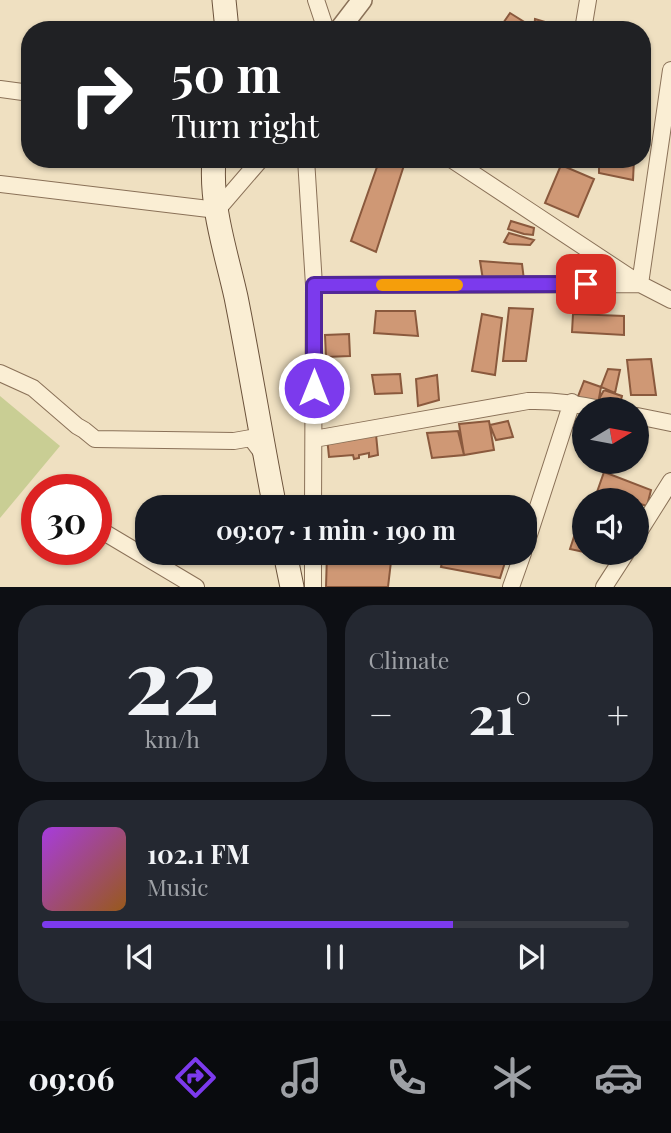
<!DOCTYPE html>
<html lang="en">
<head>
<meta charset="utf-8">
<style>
	body { margin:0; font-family:"Playfair Display",serif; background:#242831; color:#f1f3f6; height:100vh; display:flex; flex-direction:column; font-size:26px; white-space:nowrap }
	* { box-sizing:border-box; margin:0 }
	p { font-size:23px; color:#9ea1a6 }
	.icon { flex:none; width:38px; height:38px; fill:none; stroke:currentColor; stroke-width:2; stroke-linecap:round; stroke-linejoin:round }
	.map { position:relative; height:587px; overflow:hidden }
	.details { display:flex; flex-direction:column; gap:18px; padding:18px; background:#0d0f14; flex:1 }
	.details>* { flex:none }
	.guide { position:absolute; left:21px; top:21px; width:630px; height:147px; border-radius:28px; box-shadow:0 2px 5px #0004; background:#202124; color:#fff; overflow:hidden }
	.needle { width:46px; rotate:80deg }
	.tools { position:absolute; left:572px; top:397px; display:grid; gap:14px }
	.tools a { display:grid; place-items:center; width:77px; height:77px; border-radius:50%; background:#171b24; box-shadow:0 2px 5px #0004; font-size:35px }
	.speed { position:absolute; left:21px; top:474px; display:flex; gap:14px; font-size:35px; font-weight:700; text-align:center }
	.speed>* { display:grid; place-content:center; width:91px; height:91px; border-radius:50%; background:#171b24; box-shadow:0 2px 5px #0004; line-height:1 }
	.speed .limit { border:10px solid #d22; background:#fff; color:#111 }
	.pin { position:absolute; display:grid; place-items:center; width:60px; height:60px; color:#fff; margin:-30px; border-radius:14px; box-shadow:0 4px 10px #0006 }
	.me { position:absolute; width:77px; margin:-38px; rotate:0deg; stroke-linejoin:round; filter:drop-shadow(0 0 5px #0008) }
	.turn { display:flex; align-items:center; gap:24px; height:147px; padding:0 35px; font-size:32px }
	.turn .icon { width:91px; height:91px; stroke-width:2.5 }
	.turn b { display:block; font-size:49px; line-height:60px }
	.big { font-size:52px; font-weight:700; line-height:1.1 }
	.details .widget { flex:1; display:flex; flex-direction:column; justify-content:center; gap:10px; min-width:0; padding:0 24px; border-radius:28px; background:#242831 }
	.details .dial { align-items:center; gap:0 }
	.dial b { font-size:91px; line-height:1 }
	.song { display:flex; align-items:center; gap:21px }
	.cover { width:84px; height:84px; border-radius:10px; background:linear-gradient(135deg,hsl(280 70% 55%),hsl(30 70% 35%)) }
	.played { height:7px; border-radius:4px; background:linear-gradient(90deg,#7c3aed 70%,#363941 70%) }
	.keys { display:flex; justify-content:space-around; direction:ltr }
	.heat { display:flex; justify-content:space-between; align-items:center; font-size:38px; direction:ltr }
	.details .tiles { flex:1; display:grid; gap:18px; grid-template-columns:1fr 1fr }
	.widget:last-child { grid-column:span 2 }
	.trip { position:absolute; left:135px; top:495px; width:402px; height:70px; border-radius:28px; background:#171b24; box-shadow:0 2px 5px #0004; font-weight:700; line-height:70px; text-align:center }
	.tabs { display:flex; height:112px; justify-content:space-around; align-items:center; background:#090b0e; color:#9ea1a6 }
	.tabs .icon { width:49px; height:49px }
	.tabs .current { color:#7c3aed }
	.tabs b { font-size:32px; color:#f1f3f6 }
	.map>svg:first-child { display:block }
</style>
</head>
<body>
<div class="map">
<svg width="671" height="587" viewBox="0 0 671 587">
	<rect width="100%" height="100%" fill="#efe0c1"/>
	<path fill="#c9ce94" d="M0 396 60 446 0 518Z"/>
	<path fill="#cf9875" stroke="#8a593d" stroke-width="2" d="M510 13 529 25 527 30 499 29Z
		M535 19 562 27V30H534Z
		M369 159H406L376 252 351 241 378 164Z
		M599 159H634L633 180 599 173Z
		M561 165 594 179 578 217 545 203Z
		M511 221 534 228 533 235 524 234 508 229Z
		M509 233 534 240 530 245 509 244 504 242Z
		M480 261 522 264 524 280H483Z
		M509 308 533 309 526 361H503Z
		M376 311H415L418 336 374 333Z
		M482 314 502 318 495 375 472 371Z
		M573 314 624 316V335L572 332Z
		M349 334 350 356 326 357 325 335Z
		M651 359 656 395H631L627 360Z
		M608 369 620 370 615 393 601 387Z
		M400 374 402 393 375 394 372 375Z
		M437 375 439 400 418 406 416 379Z
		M584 381 601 387 598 404 577 399Z
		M604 390 622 396 619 408 599 399Z
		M489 421 494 450 464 455 459 424Z
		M508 421 513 437 496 440 490 425Z
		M375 424 378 455 369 457V453L359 455V458L354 459 353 455 329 457 327 437Z
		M458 431 464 455 432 458 427 433Z
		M604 472 651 490 647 506 637 503V500H628L597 492Z
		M452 499 471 502 470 508H451Z
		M369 500 368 508H332L337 503Z
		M584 506V552L570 549Z
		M327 553H392L388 587H326Z
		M444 553H508L500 578 441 567Z"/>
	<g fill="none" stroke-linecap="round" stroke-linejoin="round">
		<defs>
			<path id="minor" d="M316 0 326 30
				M583 30 588 0
				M0 89 30 93
				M306 159 314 285 313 508
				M451 159 640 284 671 300
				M0 184 217 210 261 159
				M314 285 640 284 671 70
				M0 373 33 388 77 426 84 430 95 439 234 441 251 438 263 454
				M637 416 671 423
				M314 439 528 401C555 400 579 404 606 410
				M107 534 196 587
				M637 535 671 481
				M525 547 572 402
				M313 587V553
				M511 587 523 553
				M604 587 626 553"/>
			<path id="tertiary" d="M339 30 362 0"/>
			<path id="secondary" d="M224 0 227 30
				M214 159C210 206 226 252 236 297 250 367 261 437 275 508
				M285 553 292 587"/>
		</defs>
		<use href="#minor" stroke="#8a7158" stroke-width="18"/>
		<use href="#tertiary" stroke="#8a7158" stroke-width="22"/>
		<use href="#secondary" stroke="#6b523b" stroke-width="25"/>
		<use href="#minor" stroke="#faeed4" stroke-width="16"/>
		<use href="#tertiary" stroke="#faeed4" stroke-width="19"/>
		<use href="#secondary" stroke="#faeed4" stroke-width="23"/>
	</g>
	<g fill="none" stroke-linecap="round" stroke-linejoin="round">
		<defs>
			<path id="route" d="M314 388V285L586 284"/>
		</defs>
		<use href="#route" stroke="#51269a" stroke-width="18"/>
		<use href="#route" stroke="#7c3aed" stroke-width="12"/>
		<path stroke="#f59e0b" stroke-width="12" d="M382 285H457"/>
	</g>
</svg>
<div class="tools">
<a><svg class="needle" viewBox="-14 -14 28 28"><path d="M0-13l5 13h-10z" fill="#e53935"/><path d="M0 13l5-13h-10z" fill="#9ea1a6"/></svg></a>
<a><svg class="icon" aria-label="sound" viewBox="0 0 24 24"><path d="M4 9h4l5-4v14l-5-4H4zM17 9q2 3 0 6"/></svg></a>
</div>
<div class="speed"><div class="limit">30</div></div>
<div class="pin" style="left:586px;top:284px;background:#d93025"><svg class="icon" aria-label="arrive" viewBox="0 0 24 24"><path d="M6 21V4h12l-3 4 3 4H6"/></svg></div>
<svg class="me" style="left:314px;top:388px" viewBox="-20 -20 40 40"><circle r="17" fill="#7c3aed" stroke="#fff" stroke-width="3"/><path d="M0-11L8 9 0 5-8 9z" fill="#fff"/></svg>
<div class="trip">09:07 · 1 min · 190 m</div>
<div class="guide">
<div class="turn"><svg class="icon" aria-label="right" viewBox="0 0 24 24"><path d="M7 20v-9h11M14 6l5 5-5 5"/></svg><div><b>50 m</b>Turn right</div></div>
</div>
</div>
<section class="details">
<div class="tiles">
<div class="widget dial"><b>22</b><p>km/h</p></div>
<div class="widget"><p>Climate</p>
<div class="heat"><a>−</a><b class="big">21°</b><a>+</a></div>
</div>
<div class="widget">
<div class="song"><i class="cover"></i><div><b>102.1 FM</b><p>Music</p></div></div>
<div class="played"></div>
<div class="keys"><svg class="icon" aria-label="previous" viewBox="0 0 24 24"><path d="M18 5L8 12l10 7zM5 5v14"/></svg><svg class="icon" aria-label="pause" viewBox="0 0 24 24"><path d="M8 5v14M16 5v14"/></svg><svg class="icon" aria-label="next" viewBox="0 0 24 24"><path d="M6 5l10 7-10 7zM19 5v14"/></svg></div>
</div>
</div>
</section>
<nav class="tabs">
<b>09:06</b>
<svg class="icon current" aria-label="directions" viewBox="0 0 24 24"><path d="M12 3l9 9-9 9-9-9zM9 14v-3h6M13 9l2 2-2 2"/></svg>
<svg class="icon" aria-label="music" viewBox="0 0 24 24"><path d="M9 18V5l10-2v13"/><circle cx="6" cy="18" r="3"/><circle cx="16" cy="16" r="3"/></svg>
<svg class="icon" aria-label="phone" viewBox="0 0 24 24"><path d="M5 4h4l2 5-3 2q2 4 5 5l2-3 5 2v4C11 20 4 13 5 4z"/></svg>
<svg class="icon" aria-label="climate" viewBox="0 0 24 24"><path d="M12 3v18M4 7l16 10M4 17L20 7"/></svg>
<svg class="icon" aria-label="car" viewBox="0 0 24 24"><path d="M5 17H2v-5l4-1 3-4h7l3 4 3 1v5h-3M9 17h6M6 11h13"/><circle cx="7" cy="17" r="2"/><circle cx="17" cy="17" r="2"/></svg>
</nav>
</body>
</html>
